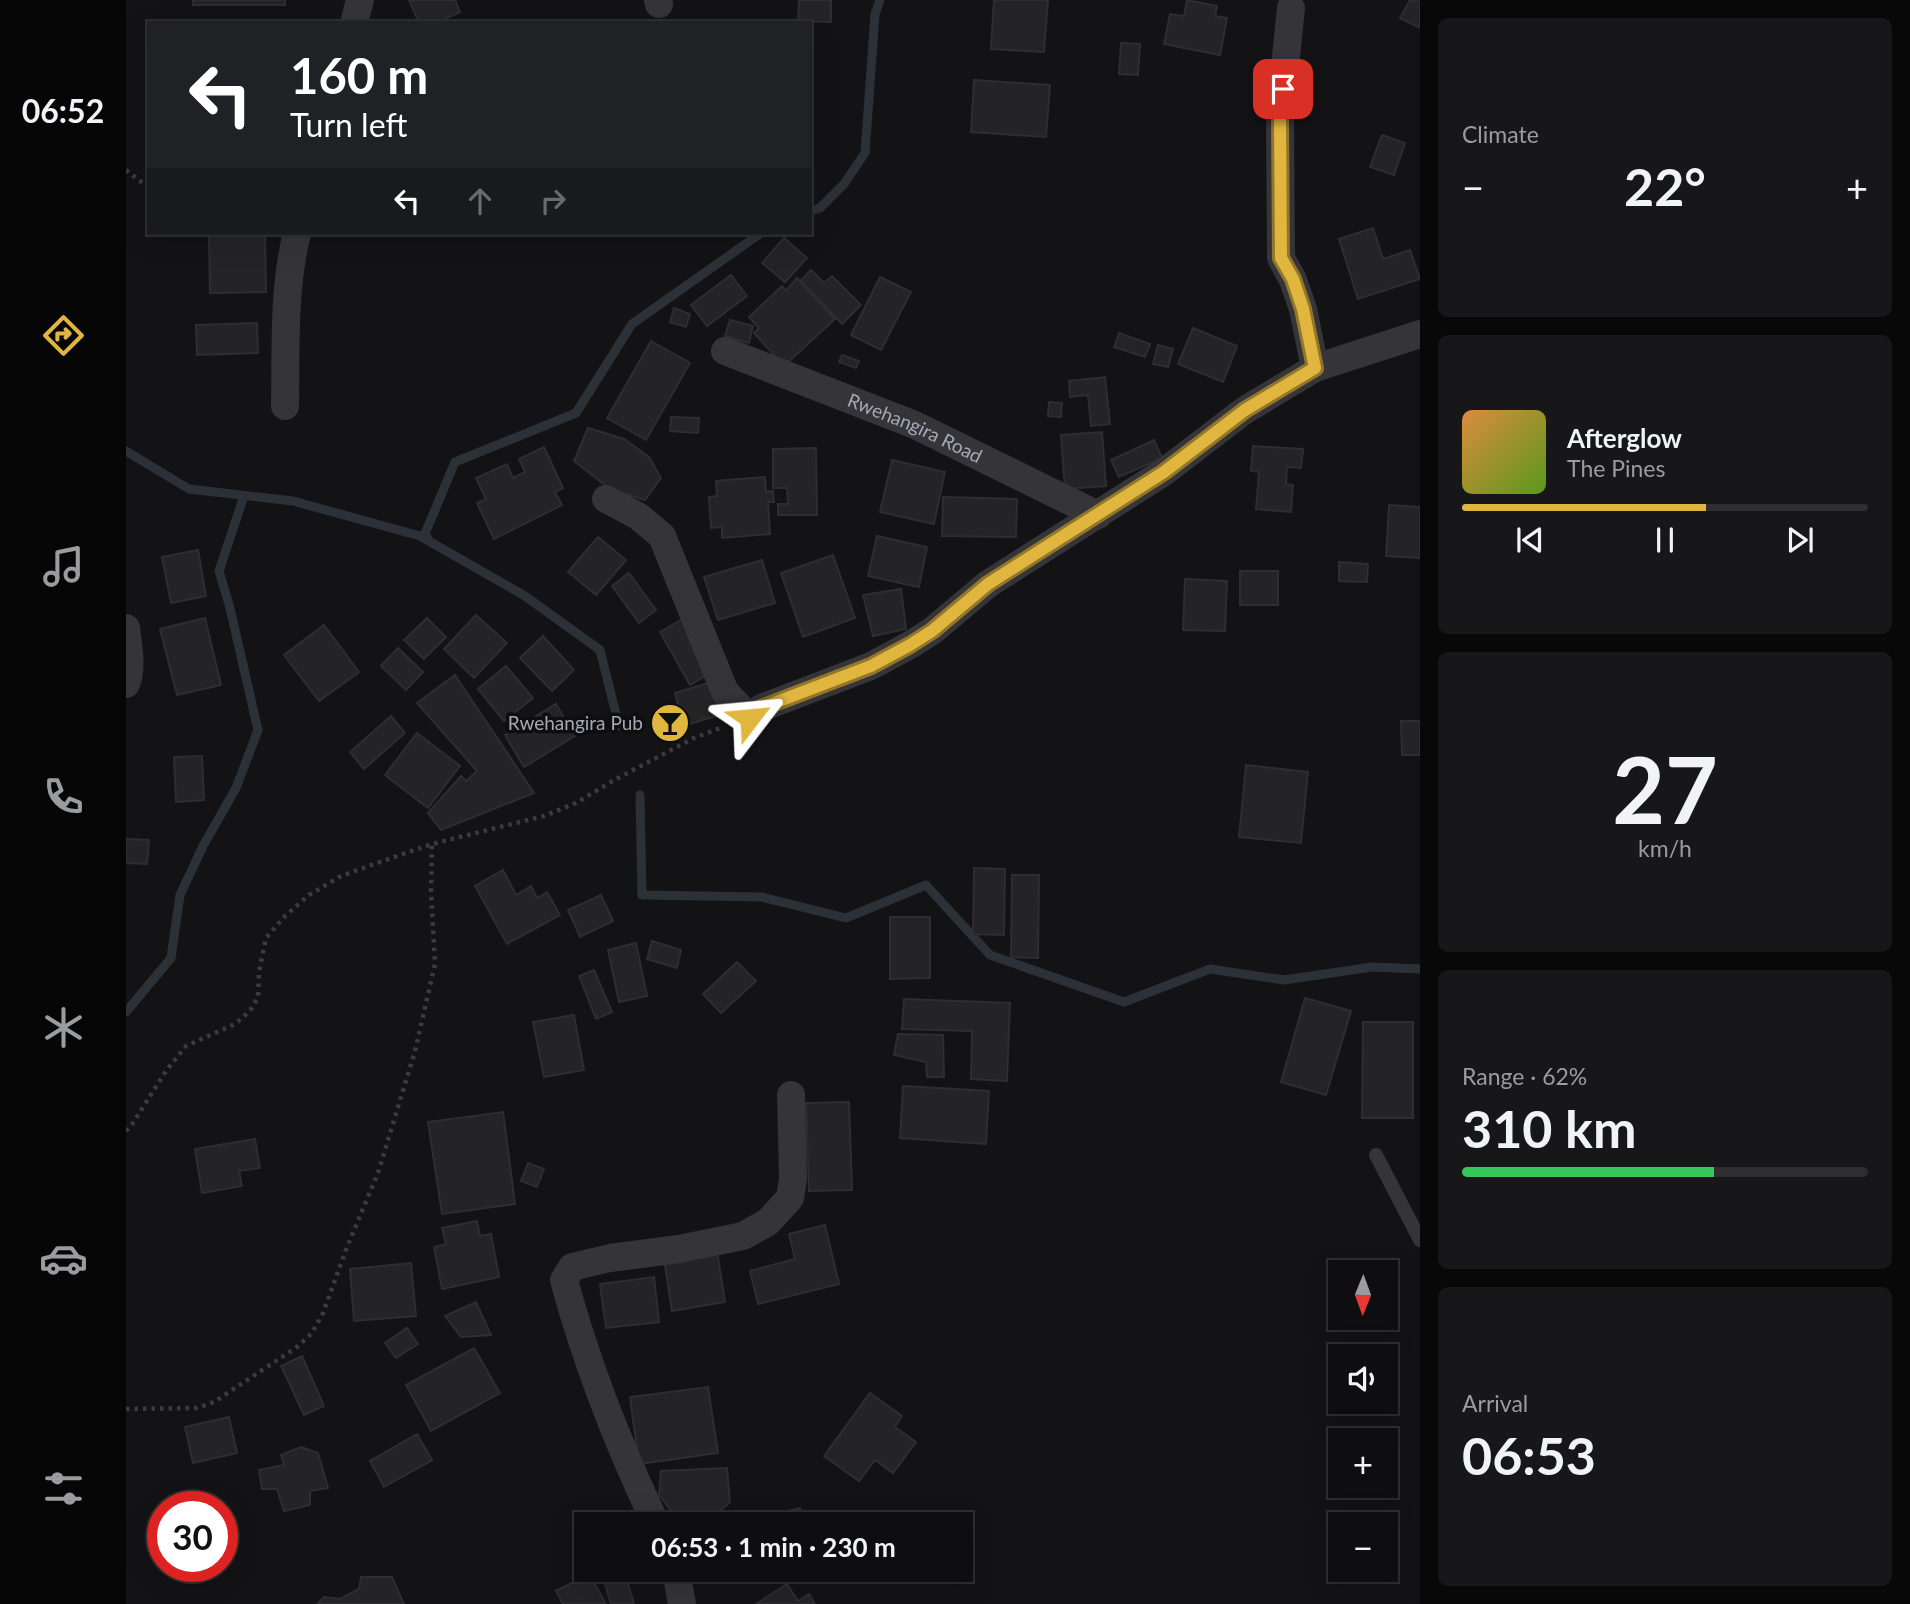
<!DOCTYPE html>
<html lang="en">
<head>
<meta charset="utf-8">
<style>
	body { margin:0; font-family:Lato,sans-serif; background:#171719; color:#f1f3f6; height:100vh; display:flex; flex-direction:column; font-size:26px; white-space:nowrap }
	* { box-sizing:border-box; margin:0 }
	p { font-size:23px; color:#9b9c9f }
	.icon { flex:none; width:38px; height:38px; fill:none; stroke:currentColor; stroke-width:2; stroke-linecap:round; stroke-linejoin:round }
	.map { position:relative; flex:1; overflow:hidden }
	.panel { display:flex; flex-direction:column; gap:18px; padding:18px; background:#080809; width:490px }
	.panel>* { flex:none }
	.guide { position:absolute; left:21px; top:21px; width:665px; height:214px; border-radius:0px; box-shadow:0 7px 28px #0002,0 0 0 2px #2e2e30; background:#202124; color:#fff; overflow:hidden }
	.needle { width:46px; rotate:181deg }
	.tools { position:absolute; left:1202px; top:1260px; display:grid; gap:14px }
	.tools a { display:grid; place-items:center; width:70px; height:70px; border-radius:0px; background:#0e0e10; box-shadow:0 7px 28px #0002,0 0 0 2px #2e2e30; font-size:35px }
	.speed { position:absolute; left:21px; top:1491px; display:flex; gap:14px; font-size:35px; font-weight:700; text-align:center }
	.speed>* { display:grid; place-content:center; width:91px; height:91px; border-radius:50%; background:#0e0e10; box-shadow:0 7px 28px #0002,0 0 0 2px #2e2e30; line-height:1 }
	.speed .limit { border:10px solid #d22; background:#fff; color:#111 }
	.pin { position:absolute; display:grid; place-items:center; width:60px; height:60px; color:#fff; margin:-30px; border-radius:14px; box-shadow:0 4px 10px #0006 }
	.me { position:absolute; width:77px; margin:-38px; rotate:61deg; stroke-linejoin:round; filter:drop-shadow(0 0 5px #0008) }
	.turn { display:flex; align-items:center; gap:24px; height:147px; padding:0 28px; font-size:32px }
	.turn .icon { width:91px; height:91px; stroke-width:2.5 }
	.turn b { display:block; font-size:49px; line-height:60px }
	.lanes { display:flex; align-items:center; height:66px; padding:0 28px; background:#0003; justify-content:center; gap:35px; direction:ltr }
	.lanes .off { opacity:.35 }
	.big { font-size:52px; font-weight:700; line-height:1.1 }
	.panel .widget { flex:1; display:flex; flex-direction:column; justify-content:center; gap:10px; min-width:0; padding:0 24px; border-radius:10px; background:#171719 }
	.panel .dial { align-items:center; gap:0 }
	.dial b { font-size:91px; line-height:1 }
	.song { display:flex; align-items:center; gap:21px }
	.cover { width:84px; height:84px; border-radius:10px; background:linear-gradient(135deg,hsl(30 70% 55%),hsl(90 70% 35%)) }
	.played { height:7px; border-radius:4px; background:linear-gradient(90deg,#e1b63f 60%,#2e2e30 60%) }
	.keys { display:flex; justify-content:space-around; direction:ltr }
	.heat { display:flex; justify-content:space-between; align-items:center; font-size:38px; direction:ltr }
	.charge { height:10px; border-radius:5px; background:linear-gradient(90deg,#34c759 62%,#2e2e30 0) }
	.trip { position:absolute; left:448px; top:1512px; width:399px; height:70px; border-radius:0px; background:#0e0e10; box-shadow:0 7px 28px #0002,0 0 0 2px #2e2e30; font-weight:700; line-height:70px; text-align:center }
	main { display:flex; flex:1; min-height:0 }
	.dock { display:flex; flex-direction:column; width:126px; justify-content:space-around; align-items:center; background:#060606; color:#9b9c9f }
	.dock .icon { width:49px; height:49px }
	.dock .on { color:#e1b63f }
	.dock b { font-size:32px; color:#f1f3f6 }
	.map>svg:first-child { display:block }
</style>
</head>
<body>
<main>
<nav class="dock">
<b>06:52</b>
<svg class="icon on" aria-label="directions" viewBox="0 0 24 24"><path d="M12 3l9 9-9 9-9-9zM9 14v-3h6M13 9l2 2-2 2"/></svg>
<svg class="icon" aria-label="music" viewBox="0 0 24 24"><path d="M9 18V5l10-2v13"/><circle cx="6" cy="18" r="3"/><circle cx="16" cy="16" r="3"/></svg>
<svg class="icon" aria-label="phone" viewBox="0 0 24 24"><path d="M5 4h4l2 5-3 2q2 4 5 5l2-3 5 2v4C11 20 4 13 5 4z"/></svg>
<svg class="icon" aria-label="climate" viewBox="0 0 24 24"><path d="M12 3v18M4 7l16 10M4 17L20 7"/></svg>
<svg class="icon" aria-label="car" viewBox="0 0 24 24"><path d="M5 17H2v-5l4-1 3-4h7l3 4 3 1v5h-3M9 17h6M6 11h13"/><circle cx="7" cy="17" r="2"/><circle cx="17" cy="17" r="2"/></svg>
<svg class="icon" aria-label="filters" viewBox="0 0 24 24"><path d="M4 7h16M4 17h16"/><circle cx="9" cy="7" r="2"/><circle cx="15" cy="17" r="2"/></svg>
</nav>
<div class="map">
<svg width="1294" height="1604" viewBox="0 0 1294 1604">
	<rect width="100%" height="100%" fill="#131315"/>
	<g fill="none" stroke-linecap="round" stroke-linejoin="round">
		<path stroke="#2b3137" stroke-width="9" d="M684 211 694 208 718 184 739 153 749 14 754 0
			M0 451 63 489 167 501 294 536 399 596 474 650 493 726
			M302 538 298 536 329 462 450 413 506 324 635 233
			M514 795 516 895 636 897 720 918 800 885 864 955 998 1002 1084 969 1158 980 1246 967 1294 969
			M0 1012 45 958 54 895 77 846 110 788 132 730 104 608 93 571 118 496"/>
	</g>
	<path fill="#242326" stroke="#2e2d31" stroke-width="2" d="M67 0H159V5H67Z
		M283 0H329L334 12 310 23H293Z
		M673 0H705V22L672 21Z
		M868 0H922L918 52 865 49Z
		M1061 0 1091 6 1089 16 1101 18 1094 55 1038 44 1044 14 1058 16Z
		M1284 0H1294V28L1274 18Z
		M995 43 1014 44 1012 75 993 74Z
		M848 80 924 85 920 137 845 132Z
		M1256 135 1279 143 1268 175 1244 167Z
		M1247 228 1257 259 1284 250 1294 279 1232 299 1213 239Z
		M83 233H139L140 292 84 293Z
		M658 238 681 258 659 282 636 263Z
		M685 270 698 283 706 276 735 305 716 324 674 281Z
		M605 275 621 296 581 326 565 305Z
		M754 277 785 292 755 350 725 335Z
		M671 278 709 319 658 366 628 333 633 328 623 317 656 286 660 291Z
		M548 308 564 314 560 327 544 322Z
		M604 320 627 326 623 343 599 336Z
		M131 323 132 353 71 355 70 325Z
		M1067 328 1111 346 1097 382 1052 364Z
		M993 333 1024 344 1019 357 988 347Z
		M525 341 564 363 520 440 481 418Z
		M1032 345 1047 349 1042 367 1027 364Z
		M716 355 733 361 730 368 713 362Z
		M979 377 984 424 965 426 962 395 944 397 943 381Z
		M923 402 936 403 935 417 922 416Z
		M545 417 573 418 572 433 544 431Z
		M462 428 498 439 523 457 535 478 519 500 484 489 448 461Z
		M976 432 980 486 939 489 935 435Z
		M1028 440 1036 458 993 477 985 460Z
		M1127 446 1177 449 1175 468 1161 467 1160 484 1167 485 1165 512 1130 509 1133 472 1125 471Z
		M418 447 437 488 429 492 436 505 368 539 351 503 360 499 350 478 381 464 387 478 399 472 393 459Z
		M690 448 691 515H652V504H662L661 488H647V449Z
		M766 460 819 472 808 524 754 512Z
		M639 477 640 492 647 491 648 502H642L644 534 596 538V527L585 528 583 497 591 496 590 481Z
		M817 497 891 499 890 537 816 536Z
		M1263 505 1294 507V558L1260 556Z
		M751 536 801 547 793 587 742 576Z
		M472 537 500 560 470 595 442 572Z
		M72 550 80 596 45 603 36 557Z
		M707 555 729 618 677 637 655 573Z
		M636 560 649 603 592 620 578 577Z
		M1213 562 1242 564 1241 582 1213 581Z
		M1114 571H1152V605H1114Z
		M503 573 530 610 513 623 486 586Z
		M1059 579 1101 581 1099 631 1057 630Z
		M775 589 780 629 747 636 737 595Z
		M350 615 381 643 348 678 318 649Z
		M79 618 95 685 51 695 34 629Z
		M301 618 320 637 298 659 278 640Z
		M558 618 588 671 564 685 534 632Z
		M198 625 233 672 193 701 158 655Z
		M417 636 448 670 426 691 394 658Z
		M272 648 297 672 280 690 255 666Z
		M380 666 407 698 378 721 352 689Z
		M329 675 408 793 315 830 302 813 335 776 340 781 351 771 291 703Z
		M586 682 600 713 557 726 549 693Z
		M430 704 449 736 398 767 379 735Z
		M265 716 279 733 238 769 224 752Z
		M1275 721H1294V755H1276Z
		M291 733 334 766 302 808 259 775Z
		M76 756 78 800 50 802 48 757Z
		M1120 765 1182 772 1175 843 1113 837Z
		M0 839 23 840 21 864 0 863Z
		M848 868 879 869 878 935 847 934Z
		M377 870 390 895 405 886 411 898 421 892 434 915 381 944 349 886Z
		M886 875H913L912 958 885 957Z
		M475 895 487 921 454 937 442 910Z
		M764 917H804V978L764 979Z
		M526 941 555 950 551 968 521 959Z
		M510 943 521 996 493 1002 482 950Z
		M611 962 630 981 595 1013 577 994Z
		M468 970 486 1012 470 1019 453 976Z
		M1179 998 1225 1011 1200 1095 1155 1082Z
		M778 999 884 1003 881 1081 845 1079 846 1031 776 1029Z
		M448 1015 458 1070 418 1077 407 1022Z
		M1237 1022H1287V1118H1236Z
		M772 1034 817 1035 818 1077H801L800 1062 768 1055Z
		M777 1086 863 1091 860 1144 774 1138Z
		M723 1102 726 1190 683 1191 680 1103Z
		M377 1112 389 1204 316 1214 302 1122Z
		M129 1139 134 1168 113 1171 116 1186 76 1193 69 1149Z
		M402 1163 418 1169 411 1187 395 1181Z
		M351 1221 354 1236 365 1234 373 1277 316 1289 308 1247 320 1244 316 1228Z
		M699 1225 713 1284 632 1304 624 1271 669 1259 663 1234Z
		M591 1251 599 1302 546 1311 538 1259Z
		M285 1263 290 1316 228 1321 224 1269Z
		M528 1277 533 1322 480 1328 474 1284Z
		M350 1302 365 1335 335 1337 319 1316Z
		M281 1328 292 1344 270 1358 259 1343Z
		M348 1348 374 1393 305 1431 280 1385Z
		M176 1356 198 1406 178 1415 155 1366Z
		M582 1387 592 1453 513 1464 504 1397Z
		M744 1393 776 1416 769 1427 790 1442 767 1473 749 1460 733 1481 698 1456Z
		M103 1417 111 1453 67 1463 59 1427Z
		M291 1434 306 1460 258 1487 244 1461Z
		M175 1447 192 1453 202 1488 184 1491V1505L158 1511 151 1489H136L133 1470 158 1465 155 1455Z
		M601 1468 604 1502 579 1524H555L533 1495 535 1471Z
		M674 1508 679 1524H608Z
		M475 1570H498L508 1604H485Z
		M463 1574 480 1604H437L430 1591Z
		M235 1577H266L278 1604H191L198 1597 214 1599 233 1589Z
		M661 1584 672 1601 683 1594 689 1604H630Z"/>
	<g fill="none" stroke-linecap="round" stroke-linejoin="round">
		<path stroke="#3b3c40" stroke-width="4.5" stroke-dasharray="3.5 5" stroke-linecap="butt" d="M0 170 23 188
			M0 1131 5 1126 40 1071 60 1046 109 1024 124 1011 132 997 133 972 140 938 159 916 183 895 215 876 254 862 306 844 418 816 450 803 490 779 568 738 597 727
			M0 1409 71 1408 88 1402 171 1347 186 1333 197 1313 221 1247 252 1173 289 1051 309 964 305 891 306 844"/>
		<path stroke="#353539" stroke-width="14" d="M1250 1155 1294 1240"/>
		<g stroke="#353539" stroke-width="28">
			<path d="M532 0 533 4"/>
			<path d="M1165 8 1154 116 1155 258 1167 280 1177 309 1189 368"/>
			<path d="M228 23 234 0"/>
			<path id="s1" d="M599 351 789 425 972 515"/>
			<path d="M159 406C160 349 157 289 171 233"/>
			<path d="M480 499 512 516 536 536 599 692 624 718 635 708 745 666 784 645 806 631 862 584 1038 472 1119 410 1189 368 1294 334"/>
			<path d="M0 628C2 645 7 668 0 684"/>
			<path d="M530 1524C492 1444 461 1366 438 1280L446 1267 484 1258 553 1249 617 1236 642 1222 664 1198 667 1178 665 1095"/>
			<path d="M550 1570 556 1604"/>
		</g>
	</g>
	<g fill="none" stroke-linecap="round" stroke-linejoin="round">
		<defs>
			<path id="route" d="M624 718 635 708 745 666 784 645 806 631 862 584 1038 472 1119 410 1189 368 1177 309 1167 279 1155 258 1154 116 1157 89"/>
		</defs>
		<use href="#route" stroke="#927629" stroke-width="18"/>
		<use href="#route" stroke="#e1b63f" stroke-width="12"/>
	</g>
	<defs>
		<symbol id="bar-disc" viewBox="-11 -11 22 22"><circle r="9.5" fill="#e1b63f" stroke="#0e0e10"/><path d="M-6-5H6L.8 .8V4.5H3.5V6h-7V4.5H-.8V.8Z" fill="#111"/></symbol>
	</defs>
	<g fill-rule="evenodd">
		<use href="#bar-disc" x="522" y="701" width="44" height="44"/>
	</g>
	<g text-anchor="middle" stroke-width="7" stroke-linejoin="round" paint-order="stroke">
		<g font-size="19" fill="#a6a9b4" stroke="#0e0e10">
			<text dy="7" stroke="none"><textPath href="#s1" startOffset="205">Rwehangira Road</textPath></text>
		</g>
		<g font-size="19" fill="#a6a9b4" stroke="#0e0e10" text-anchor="end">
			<text x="517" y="730">Rwehangira Pub</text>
		</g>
	</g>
</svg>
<div class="tools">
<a><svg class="needle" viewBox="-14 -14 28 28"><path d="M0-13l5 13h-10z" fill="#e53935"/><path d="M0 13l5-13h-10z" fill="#9b9c9f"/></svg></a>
<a><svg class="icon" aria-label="sound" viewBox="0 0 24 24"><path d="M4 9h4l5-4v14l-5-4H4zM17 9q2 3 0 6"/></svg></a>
<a>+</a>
<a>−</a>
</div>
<div class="speed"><div class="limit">30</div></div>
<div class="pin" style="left:1157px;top:89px;background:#d93025"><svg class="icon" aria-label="arrive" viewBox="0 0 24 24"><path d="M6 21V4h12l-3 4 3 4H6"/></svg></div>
<svg class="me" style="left:624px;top:718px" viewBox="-20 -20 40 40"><path d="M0-17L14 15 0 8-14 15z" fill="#e1b63f" stroke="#fff" stroke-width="4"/></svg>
<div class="trip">06:53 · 1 min · 230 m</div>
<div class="guide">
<div class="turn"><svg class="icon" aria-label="left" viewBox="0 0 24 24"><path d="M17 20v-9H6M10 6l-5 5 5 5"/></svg><div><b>160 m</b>Turn left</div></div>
<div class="lanes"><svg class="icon" aria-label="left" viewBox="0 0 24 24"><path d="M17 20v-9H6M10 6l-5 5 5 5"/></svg><svg class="icon off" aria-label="ahead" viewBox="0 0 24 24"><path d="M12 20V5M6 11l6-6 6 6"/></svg><svg class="icon off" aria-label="right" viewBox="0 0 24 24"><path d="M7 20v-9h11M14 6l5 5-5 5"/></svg></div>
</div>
</div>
<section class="panel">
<div class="widget"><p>Climate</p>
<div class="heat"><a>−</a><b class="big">22°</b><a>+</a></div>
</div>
<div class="widget">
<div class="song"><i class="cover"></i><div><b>Afterglow</b><p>The Pines</p></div></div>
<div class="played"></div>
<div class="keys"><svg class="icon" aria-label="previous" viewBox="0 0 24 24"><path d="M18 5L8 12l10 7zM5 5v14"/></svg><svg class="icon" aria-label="pause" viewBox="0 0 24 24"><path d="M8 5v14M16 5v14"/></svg><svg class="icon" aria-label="next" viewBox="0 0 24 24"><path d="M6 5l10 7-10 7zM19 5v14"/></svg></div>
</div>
<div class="widget dial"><b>27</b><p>km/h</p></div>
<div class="widget"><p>Range · 62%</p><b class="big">310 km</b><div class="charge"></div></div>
<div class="widget"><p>Arrival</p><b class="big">06:53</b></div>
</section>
</main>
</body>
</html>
